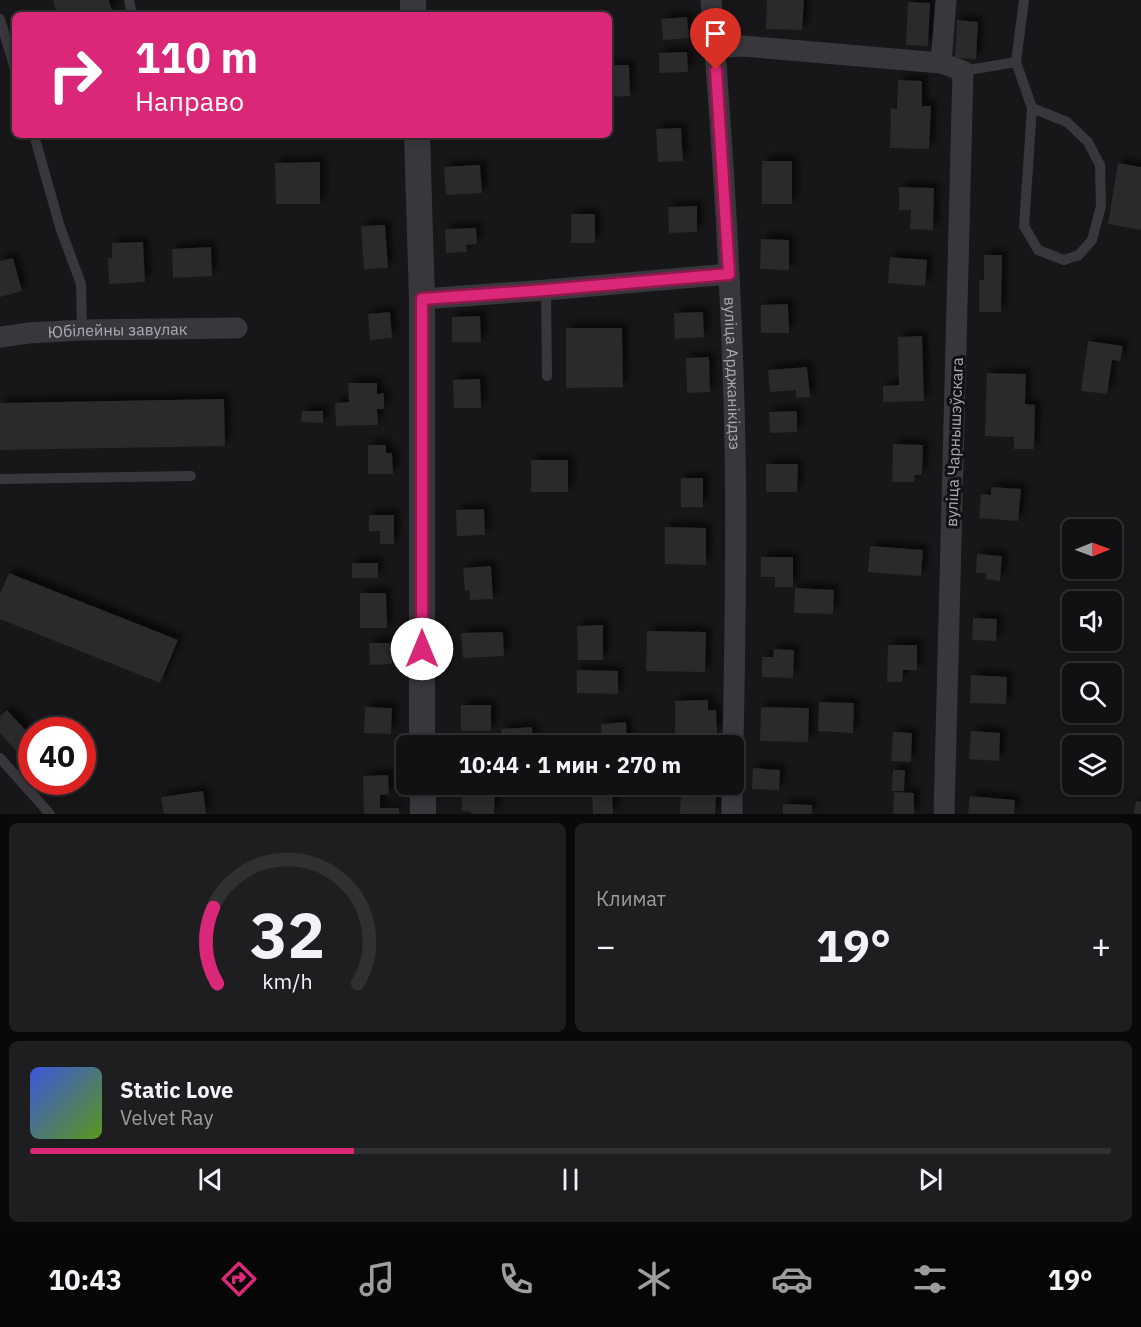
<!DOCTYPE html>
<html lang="ru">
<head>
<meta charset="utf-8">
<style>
	body { margin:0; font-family:"IBM Plex Sans",sans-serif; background:#1e1e20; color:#f1f3f6; height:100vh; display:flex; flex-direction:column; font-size:22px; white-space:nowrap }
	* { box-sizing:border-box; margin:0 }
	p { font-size:20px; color:#9c9d9f }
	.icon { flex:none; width:33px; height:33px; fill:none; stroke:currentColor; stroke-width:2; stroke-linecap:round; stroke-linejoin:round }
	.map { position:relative; height:814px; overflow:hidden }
	.panel { display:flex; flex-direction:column; gap:9px; padding:9px; background:#09090a; flex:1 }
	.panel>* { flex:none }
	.hud { position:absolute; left:12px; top:12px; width:600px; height:126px; border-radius:9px; box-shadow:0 3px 9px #0003,0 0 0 2px #303032; background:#db2777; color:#fff; overflow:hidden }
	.needle { width:39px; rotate:89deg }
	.fabs { position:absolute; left:1062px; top:519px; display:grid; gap:12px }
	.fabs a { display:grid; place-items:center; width:60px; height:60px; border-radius:9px; background:#111012; box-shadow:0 3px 9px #0003,0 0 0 2px #303032; font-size:30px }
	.speed { position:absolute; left:18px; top:717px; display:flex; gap:12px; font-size:30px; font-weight:700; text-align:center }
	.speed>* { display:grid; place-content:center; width:78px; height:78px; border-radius:50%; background:#111012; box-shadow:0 3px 9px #0003,0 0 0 2px #303032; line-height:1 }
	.speed .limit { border:9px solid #d22; background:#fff; color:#111 }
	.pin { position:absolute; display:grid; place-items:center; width:51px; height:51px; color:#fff; margin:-62px -26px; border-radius:50% 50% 50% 0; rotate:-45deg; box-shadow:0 0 6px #0007 }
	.pin .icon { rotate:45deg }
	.me { position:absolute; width:66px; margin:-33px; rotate:0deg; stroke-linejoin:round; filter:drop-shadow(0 0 4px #0008) }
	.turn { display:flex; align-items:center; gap:21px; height:126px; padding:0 24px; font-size:27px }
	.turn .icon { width:78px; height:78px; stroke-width:2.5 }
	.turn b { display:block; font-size:42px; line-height:51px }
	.big { font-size:45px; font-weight:700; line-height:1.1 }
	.panel .tile { flex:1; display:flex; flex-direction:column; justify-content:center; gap:9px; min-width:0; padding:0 21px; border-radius:9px; background:#1e1e20 }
	.panel .dial { align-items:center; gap:0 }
	.dial svg { height:156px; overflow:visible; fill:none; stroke:#303032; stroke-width:7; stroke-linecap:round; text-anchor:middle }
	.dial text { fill:#f1f3f6; stroke:none }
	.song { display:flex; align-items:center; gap:18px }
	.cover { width:72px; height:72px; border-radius:9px; background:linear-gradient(135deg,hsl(230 70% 55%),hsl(90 70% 35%)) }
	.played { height:6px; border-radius:3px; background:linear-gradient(90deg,#db2777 30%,#303032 30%) }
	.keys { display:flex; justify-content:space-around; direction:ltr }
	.heat { display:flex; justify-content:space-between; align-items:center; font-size:33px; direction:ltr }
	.panel .tiles { flex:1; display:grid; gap:9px; grid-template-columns:1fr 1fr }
	.tile:last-child { grid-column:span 2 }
	.trip { position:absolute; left:396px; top:735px; width:348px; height:60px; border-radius:9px; background:#111012; box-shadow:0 3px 9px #0003,0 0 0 2px #303032; font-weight:700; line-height:60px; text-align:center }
	.menu { display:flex; height:96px; justify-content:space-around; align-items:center; background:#070607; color:#9c9d9f }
	.menu .icon { width:42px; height:42px }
	.menu .current { color:#db2777 }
	.menu b { font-size:27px; color:#f1f3f6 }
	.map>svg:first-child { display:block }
</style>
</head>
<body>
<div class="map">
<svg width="1141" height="814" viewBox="0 0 1141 814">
	<defs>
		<filter id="shadow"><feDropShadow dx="5.5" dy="-5.5" stdDeviation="3" flood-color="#0009"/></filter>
	</defs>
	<rect width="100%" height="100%" fill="#171618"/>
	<path fill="#2a292c" filter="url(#shadow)" d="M53 0H109L112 11 98 15H57Z
		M767 0H804L802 30 766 29Z
		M908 2 930 3 928 46 906 45Z
		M687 17 689 38 663 40 661 19Z
		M957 20 978 22 976 59 955 58Z
		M687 52 688 72 659 73V53Z
		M609 65H629L630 96 609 97Z
		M898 80 922 81V106H931L929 149 890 148 891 108 897 109Z
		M681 128 683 161 658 162 656 129Z
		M355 135H386V139L355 140Z
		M762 161H792V204H762Z
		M320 162V204H276L275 163Z
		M1118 163 1141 167V230L1108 224Z
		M480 165 482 193 446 195 444 167Z
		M899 187 934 188 933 230 910 229 911 210H899Z
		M697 206V232L669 233 668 207Z
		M571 214H595V243H571Z
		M385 225 388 268 364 269 361 226Z
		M476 228 477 244 466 245 467 252 446 253 445 229Z
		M761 239 789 240V270L760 269Z
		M143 242 145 282 109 284 108 258H112V243Z
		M211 247 212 276 173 278 172 249Z
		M984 255H1002L1001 312H979V280H984Z
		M890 257 927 260 925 286 888 283Z
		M13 258 22 291 0 297V261Z
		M788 304 789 333H761V305Z
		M390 312 392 338 370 340 368 314Z
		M703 312 704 337 675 339 674 313Z
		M480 316 481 342H452V317Z
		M566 328H622L623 387 566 388Z
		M922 336 924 401 883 402V386L899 385 898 337Z
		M1088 341 1123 346 1120 361 1112 360 1107 394 1081 391Z
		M709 357 710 392 687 393 686 358Z
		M807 367 810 397 796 398V390L770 392 768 370Z
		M987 373 1026 374 1025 404 1035 405 1034 449H1014V437L985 436Z
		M480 379 481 408H454L453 380Z
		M348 383H377V394L384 393V409H377L378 425 336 426 335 403 349 402Z
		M224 399 225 446 0 450V403Z
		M302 411H323V423L301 422Z
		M797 411V432L770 433 769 412Z
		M893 444 923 445 922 475H915L914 482H892Z
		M368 445H386V453H392L393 474H368Z
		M531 460H568V492H531Z
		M766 464H798L797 492H766Z
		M681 478H703V507H681Z
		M991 487 1021 489 1018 521 979 518 981 494 991 495Z
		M484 509 485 535 457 536 456 510Z
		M369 515H394V544H380V531H369Z
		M665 527 706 528V565L665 564Z
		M870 546 923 550 921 576 868 572Z
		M977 554 1002 556 1000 581 986 579V573H976Z
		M761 557H793V587H775V577H761Z
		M352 563H378V578H352Z
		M491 566 493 599 470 600 469 590 465 591 463 568Z
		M9 573 178 640 160 683 0 619V594Z
		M795 588 834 590 833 614 794 613Z
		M360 593H386L387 628H360Z
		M973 618 997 619 996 641 972 640Z
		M603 625V660H578L577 626Z
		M647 631 706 632 705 672 646 671Z
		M503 632 504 656 463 658 461 633Z
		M369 643H392V664L370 665Z
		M888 645H917V670H903L902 682H887Z
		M774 649 794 650 793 678 762 677V657H773Z
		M577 670 618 671V694L577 693Z
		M971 675 1007 677 1006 704 970 703Z
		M708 700V710H716L717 733H706V739H675V701Z
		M819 702 854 703 853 733 818 731Z
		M461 705H491V731H461Z
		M365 707 392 708 391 734 364 733Z
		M761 707 809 708 808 742 760 741Z
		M7 710 32 737V758L26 762 0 733V716Z
		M626 722 627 743 602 745 601 724Z
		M532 727 533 746H502L501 729Z
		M971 731 1000 733 999 761 969 759Z
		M893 732 912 733 911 762 891 761Z
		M753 768 780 770 779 790 752 789Z
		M893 770H905L904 791H892Z
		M388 775 389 794 380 795V808H399V814H364L363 776Z
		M462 784H495L494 814H471V812L462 811Z
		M612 787 613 814H593L592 788Z
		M203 791 206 814H164L161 797Z
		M894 792 914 793V814H893Z
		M681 795 716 796 715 814H680Z
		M970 796 1015 800 1014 814H968Z
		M1136 801 1141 802V814H1134Z
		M783 804 812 805V814H783Z"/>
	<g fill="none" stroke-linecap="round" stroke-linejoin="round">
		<path stroke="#38373c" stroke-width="10" d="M129 0 132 15
			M1024 0 1016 62 1032 108 1024 226 1038 250 1064 260 1079 255 1092 240 1101 206 1100 165 1088 142 1067 122 1032 108
			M0 19 15 69
			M963 71 1016 62
			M34 135 60 227 81 284 82 330
			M546 290 547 376
			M0 479 191 476
			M0 758 50 814"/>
		<g stroke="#38373c" stroke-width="21">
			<path id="s1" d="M711 0C723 148 732 297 735 445 737 545 735 645 733 746"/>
			<path d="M715 48 743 46 941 63 963 71 944 814"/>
			<path d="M941 63 946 0"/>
			<path d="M422 299 546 290 729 274"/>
			<path id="s2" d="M0 337 29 333 82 330 237 328"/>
			<path d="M732 814V784"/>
		</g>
		<path stroke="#38373c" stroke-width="26" d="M413 0V15
			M417 135 422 299V746
			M423 784V814"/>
	</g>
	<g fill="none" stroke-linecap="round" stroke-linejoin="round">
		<defs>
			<path id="route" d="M422 649V299L546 290 729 274 716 70"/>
		</defs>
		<use href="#route" stroke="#8e194d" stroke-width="15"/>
		<use href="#route" stroke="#db2777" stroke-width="10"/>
	</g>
	<g text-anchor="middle" stroke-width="6" stroke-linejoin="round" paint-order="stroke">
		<g font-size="16" fill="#aaa9b6" stroke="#121113">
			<text dy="6" stroke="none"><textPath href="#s2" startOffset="118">Юбілейны завулак</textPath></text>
			<text dy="6" stroke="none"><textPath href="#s1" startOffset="374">вуліца Арджанікідзэ</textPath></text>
			<text transform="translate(954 442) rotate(-88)" y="6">вуліца Чарнышэўскага</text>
		</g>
	</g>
</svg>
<div class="fabs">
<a><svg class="needle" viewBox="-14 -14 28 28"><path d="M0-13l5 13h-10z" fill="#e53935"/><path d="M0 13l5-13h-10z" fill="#9c9d9f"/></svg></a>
<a><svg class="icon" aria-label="sound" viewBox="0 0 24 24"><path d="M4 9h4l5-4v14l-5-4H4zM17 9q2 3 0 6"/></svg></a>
<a><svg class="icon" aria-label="search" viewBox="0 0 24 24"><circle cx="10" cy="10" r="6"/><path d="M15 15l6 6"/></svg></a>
<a><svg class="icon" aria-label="layers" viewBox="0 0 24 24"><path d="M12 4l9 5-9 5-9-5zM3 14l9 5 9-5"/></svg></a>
</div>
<div class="speed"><div class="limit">40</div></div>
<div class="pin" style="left:716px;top:70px;background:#d93025"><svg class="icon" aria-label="arrive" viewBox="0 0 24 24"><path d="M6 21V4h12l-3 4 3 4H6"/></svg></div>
<svg class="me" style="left:422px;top:649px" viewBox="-20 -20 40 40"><circle r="19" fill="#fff"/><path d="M0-13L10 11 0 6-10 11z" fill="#db2777"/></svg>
<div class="trip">10:44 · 1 мин · 270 m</div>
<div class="hud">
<div class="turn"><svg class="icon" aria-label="right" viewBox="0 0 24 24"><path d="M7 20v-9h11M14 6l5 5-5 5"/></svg><div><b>110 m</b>Направо</div></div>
</div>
</div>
<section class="panel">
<div class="tiles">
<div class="tile dial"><svg viewBox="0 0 100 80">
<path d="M14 69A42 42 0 1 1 86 69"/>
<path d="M14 69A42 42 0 0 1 12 30" stroke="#db2777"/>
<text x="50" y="56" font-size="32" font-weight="700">32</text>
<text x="50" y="72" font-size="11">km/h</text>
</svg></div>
<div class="tile"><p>Климат</p>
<div class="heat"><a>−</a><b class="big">19°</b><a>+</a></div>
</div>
<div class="tile">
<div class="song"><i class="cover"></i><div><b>Static Love</b><p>Velvet Ray</p></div></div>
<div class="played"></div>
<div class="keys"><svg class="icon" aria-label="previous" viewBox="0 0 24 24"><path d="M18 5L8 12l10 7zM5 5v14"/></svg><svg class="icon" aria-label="pause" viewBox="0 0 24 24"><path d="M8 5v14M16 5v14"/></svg><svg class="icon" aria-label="next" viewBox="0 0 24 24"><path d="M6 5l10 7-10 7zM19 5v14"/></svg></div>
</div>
</div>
</section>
<nav class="menu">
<b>10:43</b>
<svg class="icon current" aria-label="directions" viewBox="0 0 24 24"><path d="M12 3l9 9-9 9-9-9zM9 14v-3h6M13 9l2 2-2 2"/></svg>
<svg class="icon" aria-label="music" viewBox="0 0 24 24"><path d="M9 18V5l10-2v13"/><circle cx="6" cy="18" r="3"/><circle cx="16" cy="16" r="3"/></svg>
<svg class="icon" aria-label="phone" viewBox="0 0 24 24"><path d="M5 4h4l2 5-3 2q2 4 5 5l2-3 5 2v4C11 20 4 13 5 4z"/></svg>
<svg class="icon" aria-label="climate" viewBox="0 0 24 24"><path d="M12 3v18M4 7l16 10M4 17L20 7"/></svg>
<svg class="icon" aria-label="car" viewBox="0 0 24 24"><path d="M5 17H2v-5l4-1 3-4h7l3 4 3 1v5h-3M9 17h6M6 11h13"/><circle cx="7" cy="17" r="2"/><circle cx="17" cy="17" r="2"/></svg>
<svg class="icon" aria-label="filters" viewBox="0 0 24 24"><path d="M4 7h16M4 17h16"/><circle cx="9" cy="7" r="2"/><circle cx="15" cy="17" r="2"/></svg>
<b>19°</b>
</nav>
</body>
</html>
